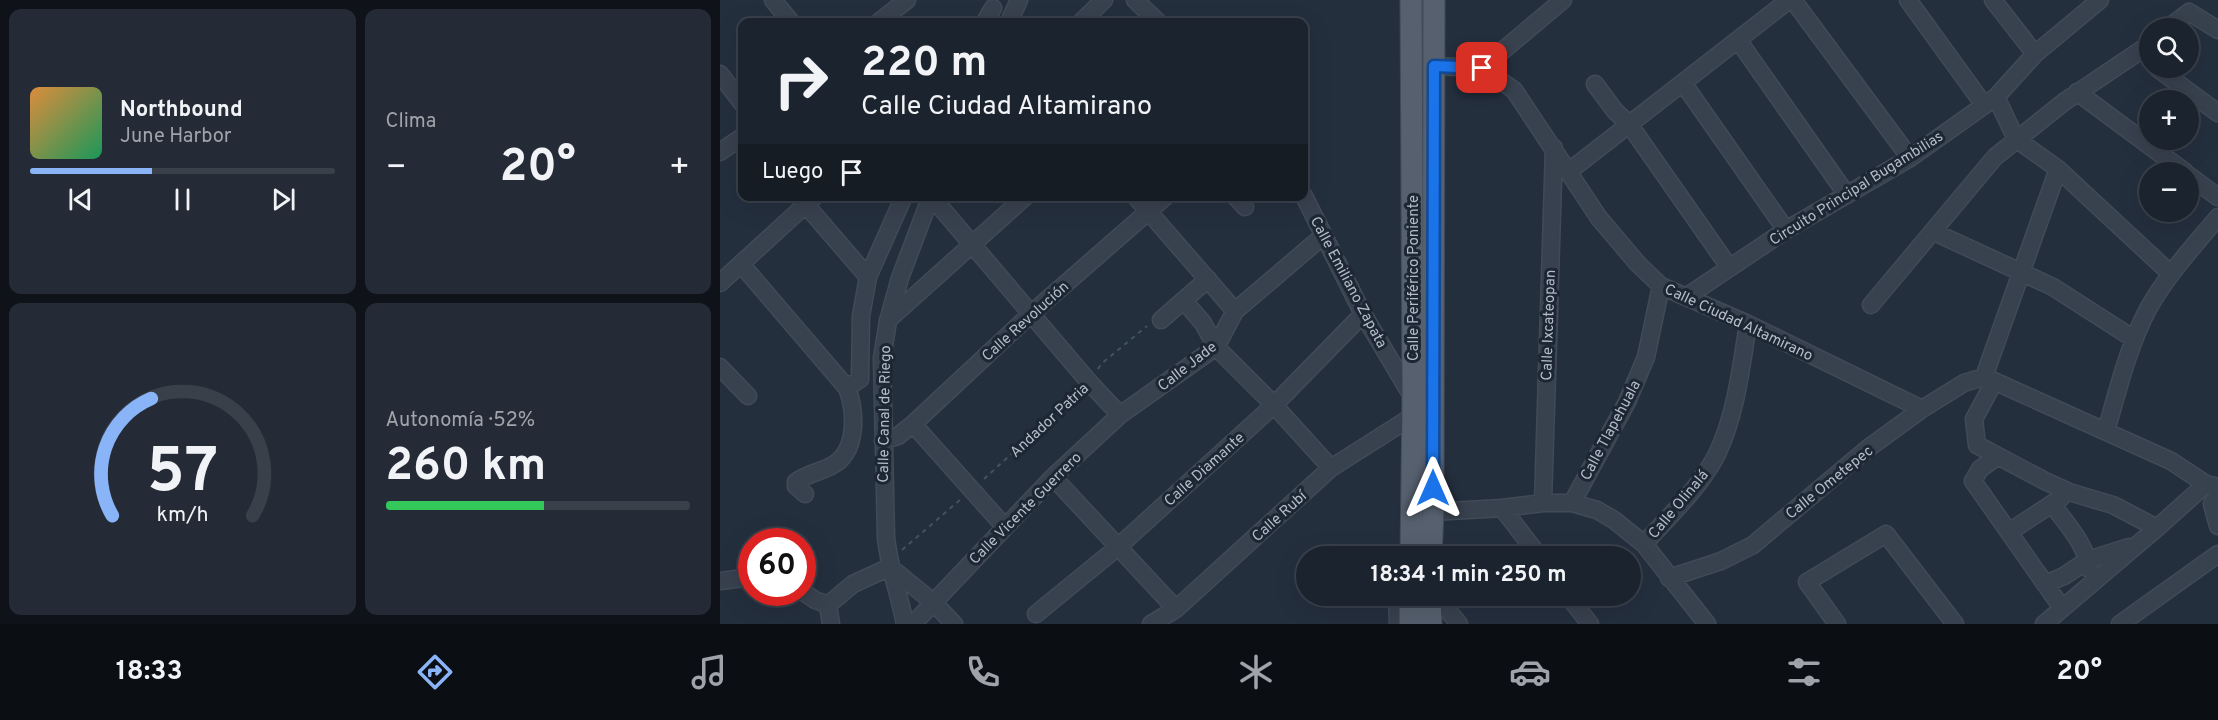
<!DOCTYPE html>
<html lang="es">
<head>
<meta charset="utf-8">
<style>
	body { margin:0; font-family:Overpass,sans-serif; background:#242b36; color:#f1f3f6; height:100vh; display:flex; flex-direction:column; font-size:22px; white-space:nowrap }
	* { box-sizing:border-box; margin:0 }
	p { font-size:20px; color:#a0a4aa }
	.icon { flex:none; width:33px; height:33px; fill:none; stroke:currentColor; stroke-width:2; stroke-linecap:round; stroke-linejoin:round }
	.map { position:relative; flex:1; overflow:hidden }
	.panel { display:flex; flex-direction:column; gap:9px; padding:9px; background:#0f1319; width:720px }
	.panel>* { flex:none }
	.guide { position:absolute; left:18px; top:18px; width:570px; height:183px; border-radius:12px; box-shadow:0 6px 24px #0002,0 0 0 2px #39404a; background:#1b232e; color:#f1f3f6; overflow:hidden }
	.tools { position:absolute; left:1419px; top:18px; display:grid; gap:12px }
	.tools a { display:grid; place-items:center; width:60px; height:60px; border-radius:50%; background:#1b232e; box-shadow:0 6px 24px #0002,0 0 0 2px #39404a; font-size:30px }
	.speed { position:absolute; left:18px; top:528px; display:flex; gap:12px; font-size:30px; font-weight:700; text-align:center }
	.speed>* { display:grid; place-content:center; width:78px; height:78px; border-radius:50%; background:#1b232e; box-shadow:0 6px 24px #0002,0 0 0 2px #39404a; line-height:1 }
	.speed .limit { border:9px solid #d22; background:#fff; color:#111 }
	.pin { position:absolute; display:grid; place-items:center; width:51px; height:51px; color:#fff; margin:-26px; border-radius:12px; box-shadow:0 3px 9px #0006 }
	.me { position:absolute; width:66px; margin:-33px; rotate:0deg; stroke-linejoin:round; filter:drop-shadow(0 0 4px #0008) }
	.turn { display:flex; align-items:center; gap:21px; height:126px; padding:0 24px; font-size:27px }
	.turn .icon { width:78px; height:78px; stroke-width:2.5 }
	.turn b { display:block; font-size:42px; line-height:51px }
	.then { display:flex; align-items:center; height:57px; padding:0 24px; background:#0003; gap:12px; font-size:22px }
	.big { font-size:45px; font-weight:700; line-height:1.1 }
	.panel .tile { flex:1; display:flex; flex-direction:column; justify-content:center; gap:9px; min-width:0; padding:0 21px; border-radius:12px; background:#242b36 }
	.panel .dial { align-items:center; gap:0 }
	.dial svg { height:156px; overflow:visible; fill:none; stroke:#39404a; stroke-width:7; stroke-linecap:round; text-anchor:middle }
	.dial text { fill:#f1f3f6; stroke:none }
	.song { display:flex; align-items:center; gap:18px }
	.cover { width:72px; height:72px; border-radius:9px; background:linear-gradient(135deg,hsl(30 70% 55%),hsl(150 70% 35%)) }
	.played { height:6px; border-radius:3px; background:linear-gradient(90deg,#8ab4f8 40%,#39404a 40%) }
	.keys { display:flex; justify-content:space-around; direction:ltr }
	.heat { display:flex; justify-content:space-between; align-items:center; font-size:33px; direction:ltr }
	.charge { height:9px; border-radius:4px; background:linear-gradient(90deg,#34c759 52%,#39404a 0) }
	.panel .tiles { flex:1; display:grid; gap:9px; grid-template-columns:repeat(2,1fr) }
	.trip { position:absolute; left:576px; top:546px; width:345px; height:60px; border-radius:30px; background:#1b232e; box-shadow:0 6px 24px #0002,0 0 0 2px #39404a; font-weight:700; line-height:60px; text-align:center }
	.tabs { display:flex; height:96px; justify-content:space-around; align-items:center; background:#0b0e12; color:#a0a4aa }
	.tabs .icon { width:42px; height:42px }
	.tabs .on { color:#8ab4f8 }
	.tabs b { font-size:27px; color:#f1f3f6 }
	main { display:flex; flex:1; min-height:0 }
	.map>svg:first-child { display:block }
</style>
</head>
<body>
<main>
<section class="panel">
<div class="tiles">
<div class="tile">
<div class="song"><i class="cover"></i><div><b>Northbound</b><p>June Harbor</p></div></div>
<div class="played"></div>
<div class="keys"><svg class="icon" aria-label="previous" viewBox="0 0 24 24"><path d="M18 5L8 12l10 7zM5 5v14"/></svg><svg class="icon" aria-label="pause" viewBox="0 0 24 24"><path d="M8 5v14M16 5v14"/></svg><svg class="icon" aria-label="next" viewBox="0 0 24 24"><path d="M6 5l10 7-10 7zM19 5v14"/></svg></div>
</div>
<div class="tile"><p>Clima</p>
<div class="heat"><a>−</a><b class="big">20°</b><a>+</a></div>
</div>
<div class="tile dial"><svg viewBox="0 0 100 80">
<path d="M14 69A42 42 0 1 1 86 69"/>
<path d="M14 69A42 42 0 0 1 34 9" stroke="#8ab4f8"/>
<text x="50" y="56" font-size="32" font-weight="700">57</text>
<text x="50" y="72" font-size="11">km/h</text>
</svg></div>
<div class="tile"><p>Autonomía · 52%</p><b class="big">260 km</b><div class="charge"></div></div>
</div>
</section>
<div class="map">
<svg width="1498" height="624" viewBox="0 0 1498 624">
	<rect width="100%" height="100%" fill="#242f3e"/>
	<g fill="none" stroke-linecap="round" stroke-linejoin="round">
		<defs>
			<path id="minor" d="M53 0 71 22
				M415 0 438 22
				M1073 0 1190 158
				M1188 0 1264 105
				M1273 0 1315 54
				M159 22 187 0
				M265 22 273 8
				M289 22 299 0
				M361 22 384 0
				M1448 28 1469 12 1498 30
				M1018 40 1127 195
				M714 66 762 68 794 90 879 218 918 264 941 286 1028 324 1202 409
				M762 68 843 0
				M1437 68 1498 113
				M0 74 22 103
				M963 83 1066 230
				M875 84 895 111 909 124 1009 267
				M1357 92 1465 172
				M1276 97 1296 139 1338 169 1451 274
				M0 152 22 137
				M848 172 1069 0
				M1468 175 1498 197
				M211 196 369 382 400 415
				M415 196 515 311
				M515 196 525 207
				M584 196 643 314 693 398
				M86 205 148 277
				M1214 232 1333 287 1414 339
				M21 264 127 388C136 412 138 453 111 466 100 472 86 474 76 482V486L85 494
				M0 283 95 196
				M966 297 1066 230 1190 158 1276 97 1315 54 1380 0
				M464 301 483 323 496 347 554 405 611 468
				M1151 305 1275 157 1344 102 1430 44
				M168 320 306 196
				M441 320 488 279
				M0 367 28 396
				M1264 377 1338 169
				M1265 377 1451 461 1486 484 1498 487
				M1274 382 1254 419 1257 445 1325 481 1349 492 1393 505 1437 528
				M127 388 140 379 141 316 148 277 184 196
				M193 424 284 526
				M1386 431C1398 390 1408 347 1428 309 1447 275 1473 247 1498 217
				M163 441 178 436 193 424 312 313 446 196
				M1278 456 1260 469 1253 481 1342 608
				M333 477 456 609
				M1498 495 1492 504 1498 526
				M823 503 834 148
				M852 503 907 402 926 357 941 286
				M1333 505C1347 525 1366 544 1369 569
				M782 508 819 556
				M713 512 782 508 823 503H852L877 510 894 520 924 544 987 624
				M1289 532 1341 498
				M924 544C949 516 980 488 997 454 1016 414 1021 368 1028 324
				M170 567 214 603 234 624
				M949 578 1001 561 1033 545 1147 449 1202 409 1244 383 1264 377
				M0 581 32 577
				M1325 584 1344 576 1368 560 1409 547
				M82 591 95 600 108 605 133 584 170 567
				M677 596 678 624
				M716 596 739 624
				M848 596 870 624
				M108 605 111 624
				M316 614 398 547 554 405 643 314
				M185 624C179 593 169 568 166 537L162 358 168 321 180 278 211 196
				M193 624 333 477 400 415 496 347 515 311 603 236
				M431 624 456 609 611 468 693 416
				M1117 624 1087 582 1166 534 1235 624
				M1324 624 1437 528 1486 484
				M1400 624 1498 554"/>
			<path id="major" d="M691 556 693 398 691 0
				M711 556 713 512 714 0
				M710 596 711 624
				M690 624V596"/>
		</defs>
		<use href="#minor" stroke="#414a57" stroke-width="19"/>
		<use href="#major" stroke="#414a57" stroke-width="23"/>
		<path stroke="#3f5557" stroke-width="2" stroke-dasharray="4.5 4.5" stroke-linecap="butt" d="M378 369 381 364 427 326
			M264 479 359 392
			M182 550 241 499"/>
		<use href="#minor" stroke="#38414e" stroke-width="16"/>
		<use href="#major" stroke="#56606e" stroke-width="21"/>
	</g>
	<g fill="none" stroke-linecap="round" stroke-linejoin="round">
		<defs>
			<path id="route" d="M713 488 714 66 762 68"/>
		</defs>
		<use href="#route" stroke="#114b97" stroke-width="15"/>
		<use href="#route" stroke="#1a73e8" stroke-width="10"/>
	</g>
	<g text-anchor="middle" stroke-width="6" stroke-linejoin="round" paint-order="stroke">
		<g font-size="15" fill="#b4bcc9" stroke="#1d2633">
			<text transform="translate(1136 188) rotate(-32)" y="5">Circuito Principal Bugambilias</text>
			<text transform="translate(693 278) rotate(-90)" y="5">Calle Periférico Poniente</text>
			<text transform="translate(629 282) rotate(62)" y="5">Calle Emiliano Zapata</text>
			<text transform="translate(305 321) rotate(-42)" y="5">Calle Revolución</text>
			<text transform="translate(1019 322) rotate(25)" y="5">Calle Ciudad Altamirano</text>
			<text transform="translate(828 325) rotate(-88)" y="5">Calle Ixcateopan</text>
			<text transform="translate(467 366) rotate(-38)" y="5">Calle Jade</text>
			<text transform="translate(164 414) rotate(-89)" y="5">Calle Canal de Riego</text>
			<text transform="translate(329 420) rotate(-43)" y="5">Andador Patria</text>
			<text transform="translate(890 430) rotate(-62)" y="5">Calle Tlapehuala</text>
			<text transform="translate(484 469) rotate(-42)" y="5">Calle Diamante</text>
			<text transform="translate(1109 482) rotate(-39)" y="5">Calle Ometepec</text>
			<text transform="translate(958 504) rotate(-50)" y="5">Calle Olinalá</text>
			<text transform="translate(305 508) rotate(-45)" y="5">Calle Vicente Guerrero</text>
			<text transform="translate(559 516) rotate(-42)" y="5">Calle Rubí</text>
		</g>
	</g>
</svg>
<div class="tools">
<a><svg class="icon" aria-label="search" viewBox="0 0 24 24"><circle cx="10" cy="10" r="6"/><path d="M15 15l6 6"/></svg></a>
<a>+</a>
<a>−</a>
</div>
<div class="speed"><div class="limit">60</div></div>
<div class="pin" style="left:762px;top:68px;background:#d93025"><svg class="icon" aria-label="arrive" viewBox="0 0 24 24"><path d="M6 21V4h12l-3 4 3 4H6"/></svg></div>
<svg class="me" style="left:713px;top:488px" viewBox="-20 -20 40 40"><path d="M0-17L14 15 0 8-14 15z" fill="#1a73e8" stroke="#fff" stroke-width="4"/></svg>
<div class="trip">18:34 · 1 min · 250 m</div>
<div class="guide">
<div class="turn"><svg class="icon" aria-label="right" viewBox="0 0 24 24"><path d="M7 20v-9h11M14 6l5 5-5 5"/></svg><div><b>220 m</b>Calle Ciudad Altamirano</div></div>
<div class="then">Luego<svg class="icon" aria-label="arrive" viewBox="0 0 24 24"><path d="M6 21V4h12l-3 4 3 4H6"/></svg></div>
</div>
</div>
</main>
<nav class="tabs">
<b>18:33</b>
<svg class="icon on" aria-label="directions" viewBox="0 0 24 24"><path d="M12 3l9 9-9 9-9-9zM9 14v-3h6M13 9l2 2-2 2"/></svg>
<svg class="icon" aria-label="music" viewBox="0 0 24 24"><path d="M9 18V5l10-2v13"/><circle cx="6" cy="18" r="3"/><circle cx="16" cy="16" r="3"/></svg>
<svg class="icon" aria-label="phone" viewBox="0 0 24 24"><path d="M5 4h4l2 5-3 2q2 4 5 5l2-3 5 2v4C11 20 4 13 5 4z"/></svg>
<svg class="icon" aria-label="climate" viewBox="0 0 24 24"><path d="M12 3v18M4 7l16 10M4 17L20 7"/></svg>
<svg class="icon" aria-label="car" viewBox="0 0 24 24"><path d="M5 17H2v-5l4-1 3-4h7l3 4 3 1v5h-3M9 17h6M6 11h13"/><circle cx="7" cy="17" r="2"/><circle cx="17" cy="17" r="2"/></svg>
<svg class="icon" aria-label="filters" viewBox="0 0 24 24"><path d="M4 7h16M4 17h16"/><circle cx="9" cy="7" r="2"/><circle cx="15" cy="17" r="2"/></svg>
<b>20°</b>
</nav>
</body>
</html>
